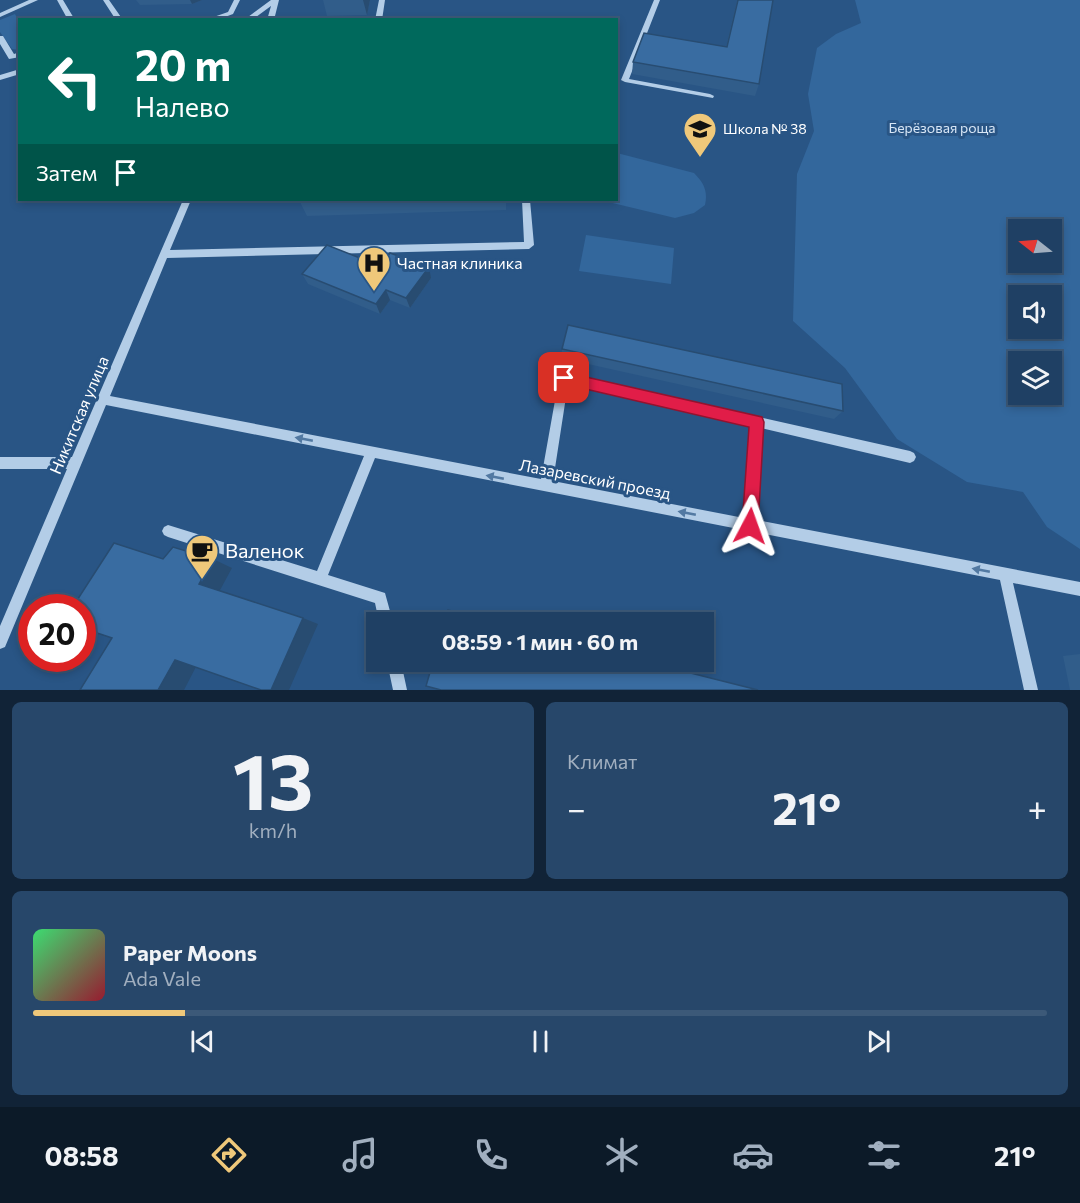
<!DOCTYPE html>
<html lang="ru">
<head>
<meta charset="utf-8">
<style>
	body { margin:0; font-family:Commissioner,sans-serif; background:#27476a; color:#f1f3f6; height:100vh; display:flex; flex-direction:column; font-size:22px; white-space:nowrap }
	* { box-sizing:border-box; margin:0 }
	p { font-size:20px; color:#a1afbf }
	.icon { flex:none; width:33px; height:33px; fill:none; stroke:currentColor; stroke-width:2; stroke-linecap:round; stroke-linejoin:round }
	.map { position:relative; height:690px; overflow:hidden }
	.side { display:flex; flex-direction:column; gap:12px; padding:12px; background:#112337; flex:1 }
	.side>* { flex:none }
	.hud { position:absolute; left:18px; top:18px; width:600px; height:183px; border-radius:0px; box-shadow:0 3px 9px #0003,0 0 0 2px #3c5978; background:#00695c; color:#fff; overflow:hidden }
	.needle { width:39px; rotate:287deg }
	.controls { position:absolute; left:1008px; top:219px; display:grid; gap:12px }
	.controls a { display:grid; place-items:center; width:54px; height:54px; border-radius:0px; background:#1f4064; box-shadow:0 3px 9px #0003,0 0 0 2px #3c5978; font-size:30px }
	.speed { position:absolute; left:18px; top:594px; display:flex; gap:12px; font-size:30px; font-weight:700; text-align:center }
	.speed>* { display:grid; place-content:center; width:78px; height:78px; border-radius:50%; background:#1f4064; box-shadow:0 3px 9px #0003,0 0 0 2px #3c5978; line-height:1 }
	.speed .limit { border:9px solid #d22; background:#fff; color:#111 }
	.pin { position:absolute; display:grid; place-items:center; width:51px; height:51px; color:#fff; margin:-26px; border-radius:12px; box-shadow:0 3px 9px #0006 }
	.me { position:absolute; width:66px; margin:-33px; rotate:4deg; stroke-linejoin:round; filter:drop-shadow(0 0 4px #0008) }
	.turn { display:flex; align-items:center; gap:21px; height:126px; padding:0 18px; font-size:27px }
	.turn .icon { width:78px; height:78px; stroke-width:2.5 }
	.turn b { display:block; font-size:42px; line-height:51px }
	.then { display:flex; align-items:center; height:57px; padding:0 18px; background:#0003; gap:12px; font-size:22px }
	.big { font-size:45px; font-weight:700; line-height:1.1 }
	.side .tile { flex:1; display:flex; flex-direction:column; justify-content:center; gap:9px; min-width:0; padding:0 21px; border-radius:9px; background:#27476a }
	.side .dial { align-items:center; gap:0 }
	.dial b { font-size:78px; line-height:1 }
	.song { display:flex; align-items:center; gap:18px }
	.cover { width:72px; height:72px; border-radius:9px; background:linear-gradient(135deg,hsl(140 70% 55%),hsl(350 70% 35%)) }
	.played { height:6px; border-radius:3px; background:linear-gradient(90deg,#efc87a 15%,#3c5978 15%) }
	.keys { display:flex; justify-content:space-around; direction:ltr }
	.heat { display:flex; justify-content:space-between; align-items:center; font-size:33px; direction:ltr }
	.side .tiles { flex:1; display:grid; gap:12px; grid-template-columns:1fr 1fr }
	.tile:last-child { grid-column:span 2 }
	.trip { position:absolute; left:366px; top:612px; width:348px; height:60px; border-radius:0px; background:#1f4064; box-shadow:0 3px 9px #0003,0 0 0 2px #3c5978; font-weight:700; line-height:60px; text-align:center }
	.menu { display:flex; height:96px; justify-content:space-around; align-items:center; background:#0c1a28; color:#a1afbf }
	.menu .icon { width:42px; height:42px }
	.menu .on { color:#efc87a }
	.menu b { font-size:27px; color:#f1f3f6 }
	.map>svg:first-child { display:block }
</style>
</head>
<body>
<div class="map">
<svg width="1080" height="690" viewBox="0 0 1080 690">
	<rect width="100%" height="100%" fill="#295585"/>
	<path fill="#33679c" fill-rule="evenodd" d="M855 0H1080V549L1047 527 1023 492 967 482 897 439 845 368 793 321 797 174 814 131 808 94 817 48 836 34 861 23ZM1018 230H1052V262H1018ZM1018 296H1052V328H1018ZM1018 362H1052V394H1018Z
		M15 14 19 22V50L12 49 0 32V20Z
		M617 153 694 173C704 183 708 191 705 205L694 213 675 218 600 200H616Z
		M586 235 674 248 671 284 579 271Z"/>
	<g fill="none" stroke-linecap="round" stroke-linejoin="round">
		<path fill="#b3cde7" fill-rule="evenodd" d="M29 0H38L0 17V13Z
			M57 0H63L75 20H68Z
			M103 0H109L123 20H116Z
			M234 0H240L233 14 217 20H205L228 12Z
			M271 0H279L274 20H267L271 6 252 20H244Z
			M379 0H385L382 20H375Z
			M654 0H660L629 79 710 94 714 96 713 98 625 82 621 80Z
			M0 36H3L14 54 20 52V57L9 59 0 44Z
			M20 69V74L0 80V75Z
			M183 200H191L170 250 524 242 522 200H530L534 245 529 249 167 258 110 396 541 479 559 378 560 375 564 373 910 451 914 453 916 457 914 461 910 463 761 428 757 520 1080 582V596L1013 583 1038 690H1024L1000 580 375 458 328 575 385 593 393 622H379L375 603 168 537 164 535 162 531 164 527 168 525 317 571 364 456 106 405 5 647 0 649V626L67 469H0V457H72ZM568 384 750 426 744 518 553 481Z
			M387 662H401L407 690H393Z"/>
	</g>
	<path fill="#315d8a" d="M136 0H202L192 4 140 5Z
		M323 0H370L367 15 327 16Z
		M737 0H773L759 84 755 96 632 74 633 62 726 47Z
		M299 200H506V210L307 216Z
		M380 266 431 278 410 308 390 300 380 314 308 284 302 274Z
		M562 349 843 411 834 419 561 358Z
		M1080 654V690H1070L1063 656Z"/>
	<path fill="#284c71" d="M190 0H202L192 4Z
		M363 0H370L367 15Z
		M429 267 431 278 410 308 406 298Z
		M386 290 390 300 380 314 376 304Z
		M213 559 232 568 219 592 199 584Z
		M303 618 318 624 289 690H271Z
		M175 660 198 663 184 690H158Z"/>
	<path fill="#396ca1" stroke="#284c71" stroke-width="1.5" d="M738 0H773L759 84 633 62 644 33 727 47Z
		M327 245 380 266 390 253 429 267 406 298 386 290 376 304 302 274Z
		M568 325 842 384 843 411 562 349Z
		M114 543 163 559 173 547 213 559 199 584 303 618 271 690H261L175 660 158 690H80L112 638 82 628V608H72Z
		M448 610 495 622H444Z
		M433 662H647L758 690H441L426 686Z"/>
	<defs><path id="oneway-solid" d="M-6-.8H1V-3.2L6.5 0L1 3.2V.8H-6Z" transform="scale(1.5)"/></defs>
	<g fill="#5279a2">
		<use href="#oneway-solid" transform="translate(304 439) rotate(-169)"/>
		<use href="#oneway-solid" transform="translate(495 477) rotate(-169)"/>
		<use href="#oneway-solid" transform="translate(687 513) rotate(-169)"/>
		<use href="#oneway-solid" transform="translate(981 570) rotate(-169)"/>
	</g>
	<path fill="#e11d48" stroke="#92132f" stroke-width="1.5" d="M564 372 762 417 764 422 758 526 756 531 750 534 744 531 742 526 749 427 564 384 559 382 557 378 559 373Z"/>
	<defs>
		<symbol id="school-pin" viewBox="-11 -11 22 30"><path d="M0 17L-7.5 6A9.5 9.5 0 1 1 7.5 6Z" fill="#efc87a" stroke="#295585"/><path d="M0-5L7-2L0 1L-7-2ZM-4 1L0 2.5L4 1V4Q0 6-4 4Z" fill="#111"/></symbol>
		<symbol id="hospital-pin" viewBox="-11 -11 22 30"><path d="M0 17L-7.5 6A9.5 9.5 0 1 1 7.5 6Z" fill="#efc87a" stroke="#295585"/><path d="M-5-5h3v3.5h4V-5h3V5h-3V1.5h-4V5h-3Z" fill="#111"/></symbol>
		<symbol id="cafe-pin" viewBox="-11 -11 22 30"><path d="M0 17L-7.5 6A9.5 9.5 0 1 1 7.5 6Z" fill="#efc87a" stroke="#295585"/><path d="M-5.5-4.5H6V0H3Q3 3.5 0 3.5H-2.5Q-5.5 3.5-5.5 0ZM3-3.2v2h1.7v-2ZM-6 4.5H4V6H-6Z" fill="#111"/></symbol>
	</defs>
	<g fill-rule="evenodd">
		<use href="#school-pin" x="681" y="110" width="38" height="52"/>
		<use href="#hospital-pin" x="355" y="244" width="38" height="52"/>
		<use href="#cafe-pin" x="183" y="532" width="38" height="52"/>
	</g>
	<g text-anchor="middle" stroke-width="6" stroke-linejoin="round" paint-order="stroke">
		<g font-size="14" fill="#d7e6f6" stroke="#295585">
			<text x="942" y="133">Берёзовая роща</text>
		</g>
		<g font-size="14" fill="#fff" stroke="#295585" text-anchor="start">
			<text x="723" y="134">Школа № 38</text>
		</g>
		<g font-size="16" fill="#fff" stroke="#295585" text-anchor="start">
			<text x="397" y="269">Частная клиника</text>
		</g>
		<g font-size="16" fill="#fff" stroke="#295585">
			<text transform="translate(79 415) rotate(-67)" y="6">Никитская улица</text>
			<text transform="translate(595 479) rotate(11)" y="6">Лазаревский проезд</text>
		</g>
		<g font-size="20" fill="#fff" stroke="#295585" text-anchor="start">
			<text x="225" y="558">Валенок</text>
		</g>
	</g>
</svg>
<div class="controls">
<a><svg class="needle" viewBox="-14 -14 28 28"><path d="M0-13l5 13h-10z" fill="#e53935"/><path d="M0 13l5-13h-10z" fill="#a1afbf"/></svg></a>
<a><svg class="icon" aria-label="sound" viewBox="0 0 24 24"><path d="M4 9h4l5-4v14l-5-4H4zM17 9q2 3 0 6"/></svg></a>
<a><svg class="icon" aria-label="layers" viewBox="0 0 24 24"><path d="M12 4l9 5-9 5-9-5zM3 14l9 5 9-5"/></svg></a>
</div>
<div class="speed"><div class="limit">20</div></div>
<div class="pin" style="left:564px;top:378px;background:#d93025"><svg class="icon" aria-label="arrive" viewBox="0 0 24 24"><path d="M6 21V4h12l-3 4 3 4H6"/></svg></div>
<svg class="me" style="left:750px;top:526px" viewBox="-20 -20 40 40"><path d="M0-17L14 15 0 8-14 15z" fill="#e11d48" stroke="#fff" stroke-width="4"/></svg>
<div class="trip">08:59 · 1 мин · 60 m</div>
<div class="hud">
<div class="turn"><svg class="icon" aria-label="left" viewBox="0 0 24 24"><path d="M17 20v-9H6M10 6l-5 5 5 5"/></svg><div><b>20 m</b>Налево</div></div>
<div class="then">Затем<svg class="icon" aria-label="arrive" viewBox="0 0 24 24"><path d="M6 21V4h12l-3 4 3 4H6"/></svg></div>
</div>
</div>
<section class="side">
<div class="tiles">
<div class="tile dial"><b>13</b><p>km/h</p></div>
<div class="tile"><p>Климат</p>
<div class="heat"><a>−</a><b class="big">21°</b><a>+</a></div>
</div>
<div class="tile">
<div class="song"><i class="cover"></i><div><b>Paper Moons</b><p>Ada Vale</p></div></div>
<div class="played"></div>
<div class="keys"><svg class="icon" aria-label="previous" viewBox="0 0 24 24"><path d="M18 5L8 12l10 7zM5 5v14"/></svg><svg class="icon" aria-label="pause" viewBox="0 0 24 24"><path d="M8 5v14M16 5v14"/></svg><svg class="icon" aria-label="next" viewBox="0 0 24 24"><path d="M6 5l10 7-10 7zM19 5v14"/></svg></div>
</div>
</div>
</section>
<nav class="menu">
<b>08:58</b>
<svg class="icon on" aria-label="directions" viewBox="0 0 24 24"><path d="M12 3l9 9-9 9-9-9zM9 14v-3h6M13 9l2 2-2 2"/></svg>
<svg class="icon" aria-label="music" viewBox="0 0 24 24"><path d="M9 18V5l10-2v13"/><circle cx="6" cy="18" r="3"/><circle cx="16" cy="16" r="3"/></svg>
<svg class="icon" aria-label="phone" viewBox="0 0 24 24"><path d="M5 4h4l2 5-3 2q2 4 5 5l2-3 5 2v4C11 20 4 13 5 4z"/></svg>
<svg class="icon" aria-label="climate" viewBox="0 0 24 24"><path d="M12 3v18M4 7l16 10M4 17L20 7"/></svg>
<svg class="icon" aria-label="car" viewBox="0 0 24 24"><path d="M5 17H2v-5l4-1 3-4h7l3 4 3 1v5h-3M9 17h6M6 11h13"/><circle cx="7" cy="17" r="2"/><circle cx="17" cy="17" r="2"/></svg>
<svg class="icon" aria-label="filters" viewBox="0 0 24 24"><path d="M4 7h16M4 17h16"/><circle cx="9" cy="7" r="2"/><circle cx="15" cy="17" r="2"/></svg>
<b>21°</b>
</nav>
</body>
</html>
